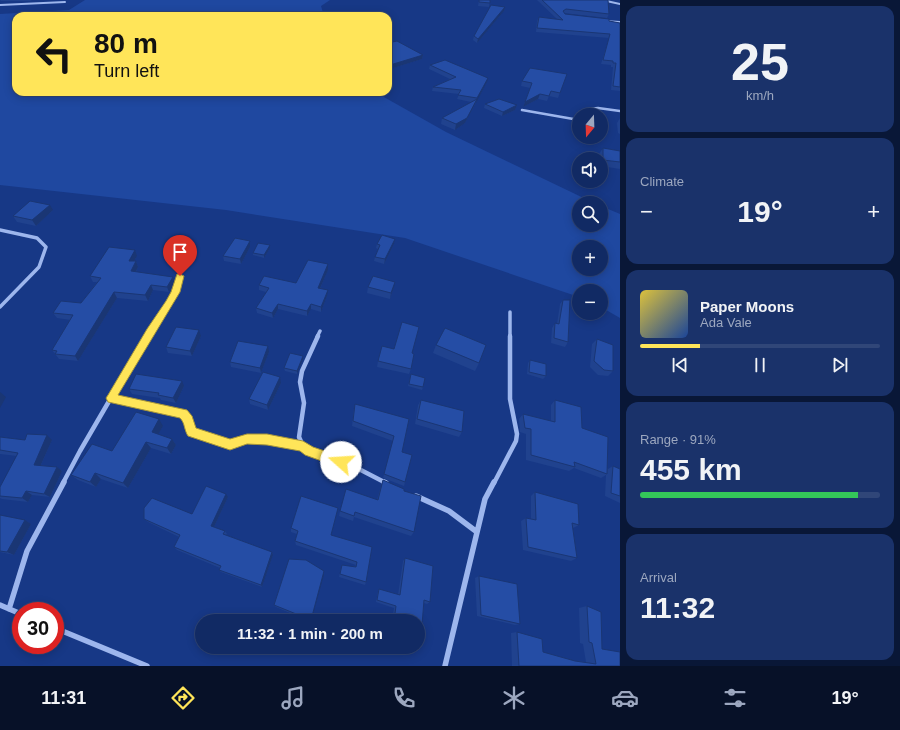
<!DOCTYPE html>
<html lang="en">
<head>
<meta charset="utf-8">
<style>
	body { margin:0; font-family:Arial,sans-serif; background:#1a326a; color:#f1f3f6; height:100vh; display:flex; flex-direction:column; font-size:15px; white-space:nowrap }
	* { box-sizing:border-box; margin:0 }
	p { font-size:13px; color:#9ca7bf }
	.icon { flex:none; width:22px; height:22px; fill:none; stroke:currentColor; stroke-width:2; stroke-linecap:round; stroke-linejoin:round }
	.map { position:relative; flex:1; overflow:hidden }
	.side { display:flex; flex-direction:column; gap:6px; padding:6px; background:#091737; width:280px }
	.side>* { flex:none }
	.banner { position:absolute; left:12px; top:12px; width:380px; height:84px; border-radius:12px; box-shadow:0 2px 10px #0003,0 0 0 1px #304678; background:#ffe559; color:#111; overflow:hidden }
	.needle { width:26px; rotate:199deg }
	.tools { position:absolute; left:572px; top:108px; display:grid; gap:8px }
	.tools a { display:grid; place-items:center; width:36px; height:36px; border-radius:50%; background:#112a64; box-shadow:0 2px 10px #0003,0 0 0 1px #304678; font-size:20px }
	.speed { position:absolute; left:12px; top:602px; display:flex; gap:8px; font-size:20px; font-weight:700; text-align:center }
	.speed>* { display:grid; place-content:center; width:52px; height:52px; border-radius:50%; background:#112a64; box-shadow:0 2px 10px #0003,0 0 0 1px #304678; line-height:1 }
	.speed .limit { border:6px solid #d22; background:#fff; color:#111 }
	.pin { position:absolute; display:grid; place-items:center; width:34px; height:34px; color:#fff; margin:-41px -17px; border-radius:50% 50% 50% 0; rotate:-45deg; box-shadow:0 0 4px #0007 }
	.pin .icon { rotate:45deg }
	.me { position:absolute; width:44px; margin:-22px; rotate:289deg; stroke-linejoin:round; filter:drop-shadow(0 0 3px #0008) }
	.turn { display:flex; align-items:center; gap:14px; height:84px; padding:0 16px; font-size:18px }
	.turn .icon { width:52px; height:52px; stroke-width:2.5 }
	.turn b { display:block; font-size:28px; line-height:34px }
	.big { font-size:30px; font-weight:700; line-height:1.1 }
	.side .tile { flex:1; display:flex; flex-direction:column; justify-content:center; gap:6px; min-width:0; padding:0 14px; border-radius:12px; background:#1a326a }
	.side .dial { align-items:center; gap:0 }
	.dial b { font-size:52px; line-height:1 }
	.song { display:flex; align-items:center; gap:12px }
	.cover { width:48px; height:48px; border-radius:6px; background:linear-gradient(135deg,hsl(50 70% 55%),hsl(220 70% 35%)) }
	.played { height:4px; border-radius:2px; background:linear-gradient(90deg,#ffe559 25%,#304678 25%) }
	.keys { display:flex; justify-content:space-around; direction:ltr }
	.heat { display:flex; justify-content:space-between; align-items:center; font-size:22px; direction:ltr }
	.charge { height:6px; border-radius:3px; background:linear-gradient(90deg,#34c759 91%,#304678 0) }
	.trip { position:absolute; left:195px; top:614px; width:230px; height:40px; border-radius:20px; background:#112a64; box-shadow:0 2px 10px #0003,0 0 0 1px #304678; font-weight:700; line-height:40px; text-align:center }
	.tab-bar { display:flex; height:64px; justify-content:space-around; align-items:center; background:#071128; color:#9ca7bf }
	.tab-bar .icon { width:28px; height:28px }
	.tab-bar .on { color:#ffe559 }
	.tab-bar b { font-size:18px; color:#f1f3f6 }
	main { display:flex; flex:1; min-height:0 }
	.map>svg:first-child { display:block }
</style>
</head>
<body>
<main>
<div class="map">
<svg width="620" height="666" viewBox="0 0 620 666">
	<rect width="100%" height="100%" fill="#173886"/>
	<path fill="#1f48a0" fill-rule="evenodd" d="M85 0H330L321 6 324 16H16V92H375L446 132 594 203H579V225H601V206L620 214V318L601 307V291H579V297L405 238 226 210 0 185V14L69 10ZM579 247H601V269H579Z"/>
	<g fill="none" stroke-linecap="round" stroke-linejoin="round">
		<path stroke="#9db6ed" stroke-width="2" d="M602 0 620 4
			M0 5 65 2
			M604 21 620 22"/>
		<path stroke="#9db6ed" stroke-width="2.5" d="M522 110 579 120
			M587 115 589 109 598 108 620 111"/>
		<path stroke="#9db6ed" stroke-width="3.5" d="M0 230 37 238 46 247 39 267 0 307
			M510 312V337
			M147 337 175 292 180 276
			M317 337 320 331"/>
		<path stroke="#9db6ed" stroke-width="4.5" d="M318 336 302 371 300 382 304 403 299 437 303 446 309 451 355 467 386 483
			M111 398 183 414 192 432 230 445 247 439 267 440 303 446
			M63 483 80 451 147 336
			M494 483 516 441 517 434 510 399V336"/>
		<path stroke="#9db6ed" stroke-width="5.5" d="M384 482 386 483
			M416 496 449 511 477 532
			M0 605 21 614
			M9 609 27 551 64 482
			M55 628 147 666
			M445 666 485 499 494 482"/>
	</g>
	<path fill="#20428e" d="M0 0H32L30 1H1Z
		M479 0H490L489 7 478 6Z
		M537 0H608L609 14 607 18 564 13 565 14 609 21 620 23V91L611 90 613 67H611V65L601 64 609 38 536 32 537 21 539 17 557 19Z
		M505 7 504 11 477 43 473 40 474 36Z
		M388 43 423 55 422 59 390 69 388 68Z
		M430 65 487 82 465 123 455 130 441 124 442 118 471 102 457 99 459 94 432 91 433 87 450 79 429 69Z
		M567 74 558 98 549 96 547 101 538 99 523 107 530 88 521 86 522 81Z
		M485 104 517 105 515 110 502 116 484 108Z
		M620 118V134L618 133 617 123Z
		M603 148 620 151V169L601 166V159H600L599 154Z
		M53 210 36 226 17 222 13 216Z
		M395 239 394 244 384 264 374 261 375 257 378 249 376 248 377 244Z
		M270 245V248L264 258 253 255V253Z
		M250 247 241 264 224 261 223 256Z
		M137 256 134 261H136L138 267 136 272 175 282 169 292 153 290 148 301 117 298 78 361 59 359 52 350 71 320 57 318 53 313 81 303 97 282H93L90 276Z
		M328 270 320 289 327 296 321 312 311 309 307 316 278 309 273 318 257 313 256 308 266 292 259 290V285L296 283Z
		M368 287H394L390 299 367 293Z
		M563 300 568 342 565 347 551 343 552 328 555 323 557 324 560 304Z
		M201 336 192 356 168 353 166 347Z
		M597 339 613 371 608 376 598 375 590 367 592 344Z
		M436 345 479 363 475 371 433 353Z
		M269 352 261 373 231 367 230 362Z
		M412 353 411 369 409 374 377 367 378 361Z
		M303 359 297 374 285 371 284 368Z
		M530 360 546 376 543 379 527 374 528 363Z
		M411 374 423 387 422 390 408 386Z
		M281 383 268 410 250 404 249 399Z
		M184 386 176 403 161 400 160 398 132 394 129 389Z
		M421 400 462 432 459 437 415 424 418 405Z
		M555 400 582 428 608 469 613 466 620 469V503L605 496 606 475 601 478 574 468 569 471 526 460V434L520 432 519 419 523 414 551 421V405Z
		M354 408 409 419 402 452 405 482 404 486 383 478 393 441 352 426Z
		M163 426 158 434 172 439 176 445 171 454 151 448 128 488 101 479 96 487 78 480 71 475 112 451Z
		M0 437 25 440H52L41 465 57 467 62 471 50 497 32 495 28 502 2 499 0 498V487L17 456 0 454Z
		M383 480 404 491 414 532 411 536 354 517 353 521 339 516 340 511 377 500 381 486Z
		M535 492 579 525 573 528 577 558 571 561 523 550 521 521 526 518 531 519V496Z
		M228 497 214 527 225 531 227 534 226 535 272 552 273 555 262 587 221 572 219 570 220 568 177 550 174 547 179 537 148 522 144 519 192 514Z
		M338 508 331 535 372 547 366 582 365 585 339 577 341 568 355 566 356 565 296 545 295 541 297 534 291 532V528Z
		M0 515 25 520 31 524 14 555 0 552Z
		M405 558 430 602 427 604 424 603 422 625 419 626 418 625V621H404L401 620 400 621H392L394 608 376 602 378 591 379 589 398 595 403 561Z
		M324 571 311 621H309L276 607 274 605Z
		M479 576 520 624 515 625 477 616 475 578Z
		M587 606 602 649 620 666H512L511 633 517 632 543 652 575 661 586 662 583 644 580 643 579 608Z"/>
	<path fill="#1a3674" d="M505 7 504 11 477 43 478 39Z
		M423 55 422 59 390 69V65Z
		M488 78 487 82 476 103 477 98Z
		M540 94 538 99 523 107 525 102Z
		M477 99 475 104 465 123 455 130 456 124Z
		M517 105 515 110 502 116 503 112Z
		M50 205 53 210 36 226 32 220Z
		M395 239 394 244 384 264 385 259Z
		M250 241V247L241 264 240 259Z
		M270 245V248L264 258V255Z
		M135 250 137 256 131 266 129 261Z
		M136 261 138 267 133 277 131 271Z
		M328 264V270L318 293V288Z
		M173 277 175 282 169 292 167 287Z
		M395 282 394 287 390 299 391 293Z
		M151 285 153 290 148 301 145 295Z
		M328 290 327 296 321 312V307Z
		M114 292 117 298 78 361 75 356Z
		M278 304V309L273 318 272 313Z
		M311 304V309L307 316V311Z
		M199 330 201 336 192 356 190 351Z
		M268 346 269 352 261 373 260 368Z
		M303 356V359L297 374V371Z
		M280 377 281 383 268 410 267 405Z
		M182 381 184 386 176 403 173 398Z
		M0 392 6 397 0 408Z
		M159 419 163 426 156 438 152 432Z
		M47 435 52 440 39 469 34 465Z
		M172 439 176 445 171 454 167 448Z
		M146 442 151 448 128 488 123 483Z
		M57 467 62 471 50 497 44 494Z
		M95 473 101 479 96 487 90 482Z
		M26 491 32 495 28 502 22 498Z
		M226 494 228 497 213 529 211 526Z
		M25 520 31 524 14 555 7 552Z
		M272 552 273 555 262 587 261 585Z
		M324 571V575L311 621V620Z"/>
	<path fill="#254da5" stroke="#1a3674" d="M479 0H490V3L479 2Z
		M542 0H608L609 14 566 9 563 11 565 14 609 19V21L620 23V87L613 86 616 63H613V61L603 60 610 34 537 28 539 17 563 20Z
		M491 5 505 7 478 39 474 36Z
		M397 41 423 55 390 65 388 63V43Z
		M445 60 488 78 477 98 458 95 461 90 433 87 456 77 430 65Z
		M530 68 567 74 560 93 551 91 549 96 540 94 525 102 532 83 522 81Z
		M477 99 467 118 456 124 442 118Z
		M499 99 517 105 503 112 485 104Z
		M603 148 620 151V162L603 160Z
		M30 201 50 205 32 220 13 216Z
		M382 235 395 239 385 259 375 257 380 245 377 244Z
		M235 238 250 241 240 259 223 256Z
		M258 243 270 245 264 255 253 253Z
		M109 247 135 250 129 261H136L131 271 173 277 167 287 151 285 145 295 114 292 75 356 55 354 57 351 52 350 73 315 53 313 61 301 81 303 101 278 90 276Z
		M308 260 328 264 318 288 328 290 321 307 311 304 307 311 278 304 272 313 256 308 269 288 259 285 264 276 296 283Z
		M373 276 395 282 391 293 368 287Z
		M563 300H570L568 342 554 338 555 323 559 324Z
		M402 322 419 327 412 353 414 354 411 369 378 361 382 346 394 349Z
		M176 327 199 330 190 351 166 347Z
		M445 328 486 345 479 363 436 345Z
		M597 339 613 345V371L604 370 594 361Z
		M238 341 268 346 260 368 230 362Z
		M290 353 303 356 297 371 284 368Z
		M530 360 546 364V376L529 372Z
		M263 372 280 377 267 405 249 399Z
		M136 374 182 381 173 398 158 395 159 393 129 389Z
		M411 374 425 378 423 387 409 384Z
		M421 400 464 411 462 432 417 419Z
		M555 400 581 407 582 428 608 437 607 474 574 462 575 467 531 455V429L525 428 523 414 555 422Z
		M355 404 409 419 402 452 412 455 405 482 384 474 394 436 353 421Z
		M136 412 159 419 152 432 172 439 167 448 146 442 123 483 95 473 90 482 71 475 92 444 112 451Z
		M27 434 47 435 34 465 57 467 44 494 26 491 22 498 0 496V487L18 453 0 450V437L25 440Z
		M613 466 620 469V496L611 493Z
		M383 480 404 489V491L421 496 414 532 355 512 354 516 340 511 346 489 378 500Z
		M206 486 226 494 211 526 225 531 223 534 272 552 261 585 219 570 221 566 174 547 180 535 144 519V508L152 498 192 514Z
		M535 492 578 504 579 525 572 523 577 558 528 547 526 518 536 520Z
		M301 496 338 508 331 535 372 547 366 582 340 574 342 565 356 567 357 562 295 541 298 531 291 528Z
		M0 515 25 520 7 552 0 551Z
		M405 558 433 566 430 602 424 600 422 625 418 623V621H410L403 619 400 621H394L396 606 377 600 379 589 400 595Z
		M289 559 306 560 324 571 311 620 274 605Z
		M479 576 517 584 520 624 481 615Z
		M587 606 601 612 602 649 620 652V666H519L517 632 542 639 543 652 575 661 596 664 592 643 589 642Z"/>
	<path fill="#ffe559" stroke="#a6953a" d="M177 274H180L184 276 180 292 118 395 187 410 192 416 196 428 230 439 247 434H267L303 441 313 447 345 458 347 462 345 466 341 468 305 455 300 451 267 445 247 444 230 450 188 436C184 430 185 423 180 418L108 402 106 398 108 395 147 329 166 301 171 292Z"/>
</svg>
<div class="tools">
<a><svg class="needle" viewBox="-14 -14 28 28"><path d="M0-13l5 13h-10z" fill="#e53935"/><path d="M0 13l5-13h-10z" fill="#9ca7bf"/></svg></a>
<a><svg class="icon" aria-label="sound" viewBox="0 0 24 24"><path d="M4 9h4l5-4v14l-5-4H4zM17 9q2 3 0 6"/></svg></a>
<a><svg class="icon" aria-label="search" viewBox="0 0 24 24"><circle cx="10" cy="10" r="6"/><path d="M15 15l6 6"/></svg></a>
<a>+</a>
<a>−</a>
</div>
<div class="speed"><div class="limit">30</div></div>
<div class="pin" style="left:180px;top:276px;background:#d93025"><svg class="icon" aria-label="arrive" viewBox="0 0 24 24"><path d="M6 21V4h12l-3 4 3 4H6"/></svg></div>
<svg class="me" style="left:341px;top:462px" viewBox="-20 -20 40 40"><circle r="19" fill="#fff"/><path d="M0-13L10 11 0 6-10 11z" fill="#ffe559"/></svg>
<div class="trip">11:32 · 1 min · 200 m</div>
<div class="banner">
<div class="turn"><svg class="icon" aria-label="left" viewBox="0 0 24 24"><path d="M17 20v-9H6M10 6l-5 5 5 5"/></svg><div><b>80 m</b>Turn left</div></div>
</div>
</div>
<section class="side">
<div class="tile dial"><b>25</b><p>km/h</p></div>
<div class="tile"><p>Climate</p>
<div class="heat"><a>−</a><b class="big">19°</b><a>+</a></div>
</div>
<div class="tile">
<div class="song"><i class="cover"></i><div><b>Paper Moons</b><p>Ada Vale</p></div></div>
<div class="played"></div>
<div class="keys"><svg class="icon" aria-label="previous" viewBox="0 0 24 24"><path d="M18 5L8 12l10 7zM5 5v14"/></svg><svg class="icon" aria-label="pause" viewBox="0 0 24 24"><path d="M8 5v14M16 5v14"/></svg><svg class="icon" aria-label="next" viewBox="0 0 24 24"><path d="M6 5l10 7-10 7zM19 5v14"/></svg></div>
</div>
<div class="tile"><p>Range · 91%</p><b class="big">455 km</b><div class="charge"></div></div>
<div class="tile"><p>Arrival</p><b class="big">11:32</b></div>
</section>
</main>
<nav class="tab-bar">
<b>11:31</b>
<svg class="icon on" aria-label="directions" viewBox="0 0 24 24"><path d="M12 3l9 9-9 9-9-9zM9 14v-3h6M13 9l2 2-2 2"/></svg>
<svg class="icon" aria-label="music" viewBox="0 0 24 24"><path d="M9 18V5l10-2v13"/><circle cx="6" cy="18" r="3"/><circle cx="16" cy="16" r="3"/></svg>
<svg class="icon" aria-label="phone" viewBox="0 0 24 24"><path d="M5 4h4l2 5-3 2q2 4 5 5l2-3 5 2v4C11 20 4 13 5 4z"/></svg>
<svg class="icon" aria-label="climate" viewBox="0 0 24 24"><path d="M12 3v18M4 7l16 10M4 17L20 7"/></svg>
<svg class="icon" aria-label="car" viewBox="0 0 24 24"><path d="M5 17H2v-5l4-1 3-4h7l3 4 3 1v5h-3M9 17h6M6 11h13"/><circle cx="7" cy="17" r="2"/><circle cx="17" cy="17" r="2"/></svg>
<svg class="icon" aria-label="filters" viewBox="0 0 24 24"><path d="M4 7h16M4 17h16"/><circle cx="9" cy="7" r="2"/><circle cx="15" cy="17" r="2"/></svg>
<b>19°</b>
</nav>
</body>
</html>
